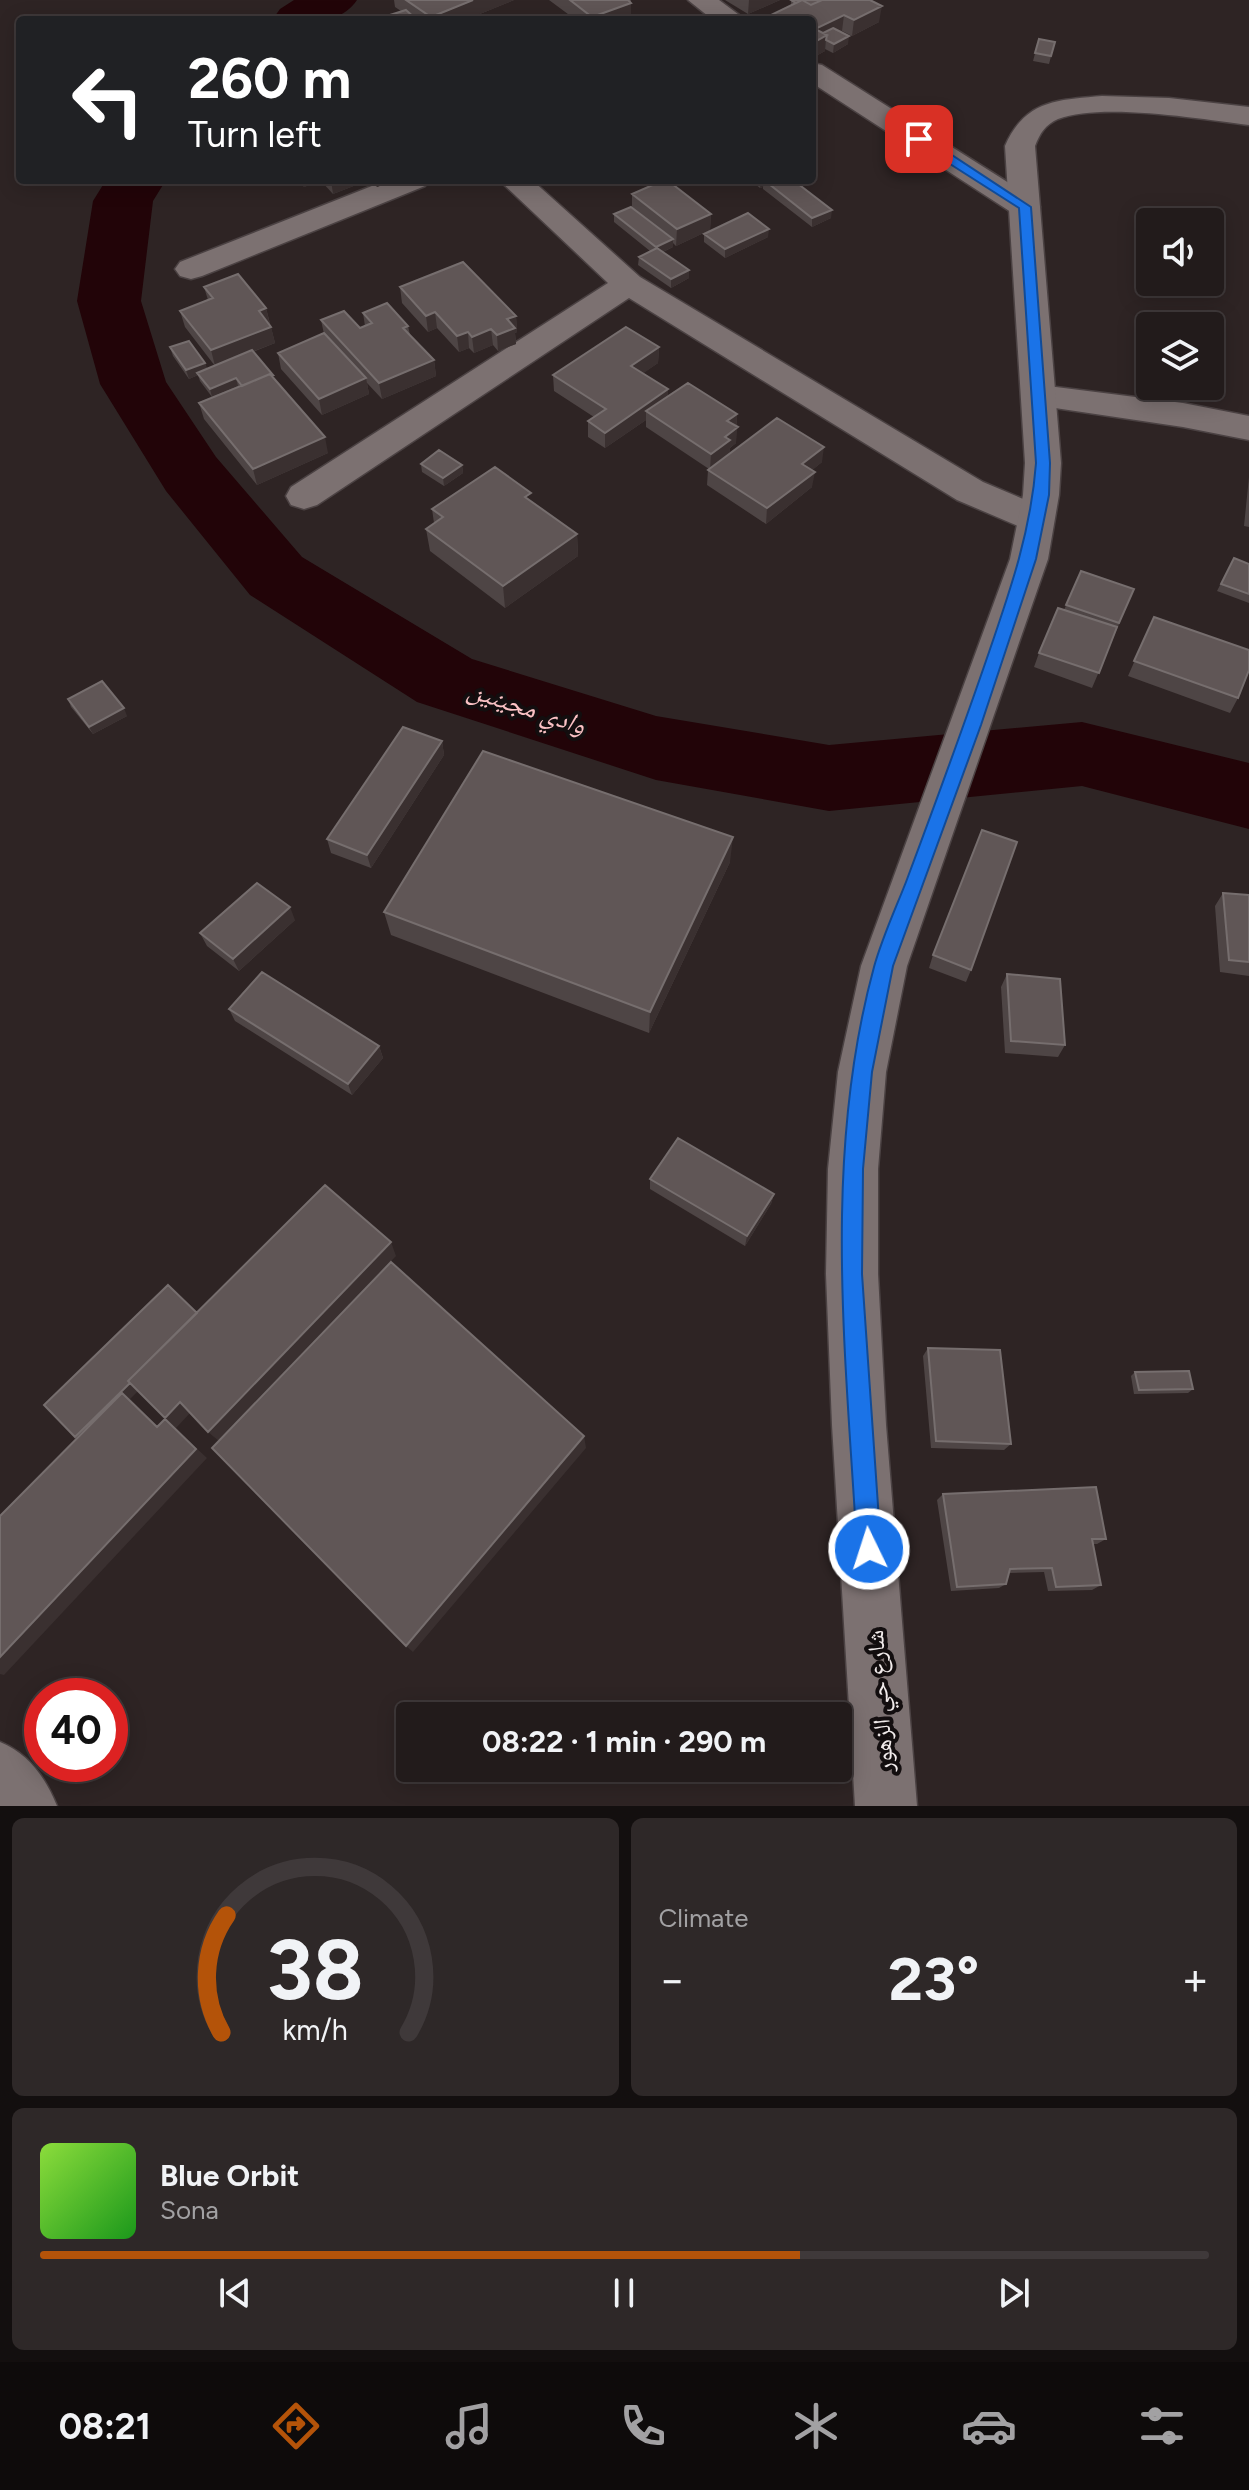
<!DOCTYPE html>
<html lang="en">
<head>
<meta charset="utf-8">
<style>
	body { margin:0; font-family:Figtree,"Noto Naskh Arabic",sans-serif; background:#2e2828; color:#f1f3f6; height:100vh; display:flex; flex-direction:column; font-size:30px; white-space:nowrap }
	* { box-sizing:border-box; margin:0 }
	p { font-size:26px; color:#a2a1a3 }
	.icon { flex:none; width:44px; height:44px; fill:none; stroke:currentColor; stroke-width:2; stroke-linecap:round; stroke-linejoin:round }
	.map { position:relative; height:1806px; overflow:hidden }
	.details { display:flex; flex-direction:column; gap:12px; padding:12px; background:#130f0f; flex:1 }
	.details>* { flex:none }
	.guide { position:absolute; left:16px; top:16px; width:800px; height:168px; border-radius:8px; box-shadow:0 4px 20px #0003,0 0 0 2px #3f393a; background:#202124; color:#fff; overflow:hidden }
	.fabs { position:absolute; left:1136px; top:208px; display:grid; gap:16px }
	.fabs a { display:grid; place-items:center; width:88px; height:88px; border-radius:8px; background:#221b1b; box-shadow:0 4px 20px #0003,0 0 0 2px #3f393a; font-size:40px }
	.speed { position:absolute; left:24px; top:1678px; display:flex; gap:16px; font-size:40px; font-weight:700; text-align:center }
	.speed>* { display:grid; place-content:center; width:104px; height:104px; border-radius:50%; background:#221b1b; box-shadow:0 4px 20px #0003,0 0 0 2px #3f393a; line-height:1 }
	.speed .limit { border:12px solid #d22; background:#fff; color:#111 }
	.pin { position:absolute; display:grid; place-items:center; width:68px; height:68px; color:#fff; margin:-34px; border-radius:16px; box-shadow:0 4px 12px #0006 }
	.me { position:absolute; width:88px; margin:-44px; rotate:356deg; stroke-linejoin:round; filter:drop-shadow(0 0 6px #0008) }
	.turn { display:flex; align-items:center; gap:28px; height:168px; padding:0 40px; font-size:36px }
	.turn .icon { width:104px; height:104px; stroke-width:2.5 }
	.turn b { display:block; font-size:56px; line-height:68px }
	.big { font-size:60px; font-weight:700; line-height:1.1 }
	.details .card { flex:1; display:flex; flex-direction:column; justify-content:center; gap:12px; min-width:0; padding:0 28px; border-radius:12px; background:#2e2828 }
	.details .dial { align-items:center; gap:0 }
	.dial svg { height:208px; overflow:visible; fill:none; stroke:#3f393a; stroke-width:7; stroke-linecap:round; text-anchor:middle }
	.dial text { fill:#f1f3f6; stroke:none }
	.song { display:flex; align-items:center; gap:24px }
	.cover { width:96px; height:96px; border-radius:12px; background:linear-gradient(135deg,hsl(90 70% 55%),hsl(120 70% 35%)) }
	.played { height:8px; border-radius:4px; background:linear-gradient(90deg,#b45309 65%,#3f393a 65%) }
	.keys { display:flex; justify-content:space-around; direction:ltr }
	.heat { display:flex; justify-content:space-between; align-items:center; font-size:44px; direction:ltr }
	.details .tiles { flex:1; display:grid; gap:12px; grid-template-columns:1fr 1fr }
	.card:last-child { grid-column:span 2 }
	.trip { position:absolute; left:396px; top:1702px; width:456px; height:80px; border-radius:8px; background:#221b1b; box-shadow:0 4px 20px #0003,0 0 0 2px #3f393a; font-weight:700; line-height:80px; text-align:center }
	.tab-bar { display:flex; height:128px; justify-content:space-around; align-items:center; background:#0e0b0b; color:#a2a1a3 }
	.tab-bar .icon { width:56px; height:56px }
	.tab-bar .selected { color:#b45309 }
	.tab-bar b { font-size:36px; color:#f1f3f6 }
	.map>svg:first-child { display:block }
</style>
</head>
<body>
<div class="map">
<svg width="1249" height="1806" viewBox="0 0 1249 1806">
	<rect width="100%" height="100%" fill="#2e2424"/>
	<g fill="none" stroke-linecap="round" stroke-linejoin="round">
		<path fill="#220408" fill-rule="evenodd" d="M294 0H357C338 28 304 20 272 20L280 9Z
			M106 180H166L153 201 141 301 166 382 216 457 302 557 472 659 656 716 829 745 1082 722 1249 763V829L1082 786 829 811 656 780 417 702 250 595 166 491 100 384 77 301 93 201Z"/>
		<defs>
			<path id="minor" d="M688 0H719L746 20H713Z
				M812 63 822 65 1036 200 1040 207 1036 214 1025 216 1014 214 812 83Z
				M387 180H429L425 186 202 276 191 279 180 276 175 269 180 262Z
				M499 180H532L640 277 983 482 1049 510 1054 519 1049 528 1036 532 1023 528 957 500 629 298 317 505 304 509 291 505 286 496 291 487 608 283Z
				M1040 385 1183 403 1249 416V440L1183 427 1028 404 1023 396 1028 388Z
				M0 1742C29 1754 45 1777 57 1806H0Z"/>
			<path id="tertiary" d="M1102 96 1169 98 1249 107V125C1202 119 1101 102 1058 119 1045 125 1040 133 1035 146L1061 463 1059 495 1048 559 907 966 886 1072 878 1169V1274L886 1425 917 1806H855L832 1425 826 1274 828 1169 838 1072 861 966 1010 559 1023 495 1025 463 1005 146C1025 100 1057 100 1102 96Z"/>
		</defs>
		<use href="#minor" stroke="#4b4243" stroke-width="3"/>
		<use href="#tertiary" stroke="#4b4243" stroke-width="3"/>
		<use href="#minor" fill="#7c7171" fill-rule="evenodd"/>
		<use href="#tertiary" fill="#7c7171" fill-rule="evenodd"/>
	</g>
	<path fill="#4e4545" d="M394 0H514L465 20H388L387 16 401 11 395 7Z
		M549 0H631V19L628 20H576Z
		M725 0H780L748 14Z
		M791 0 879 22 852 36 842 31 841 32 848 44 833 53 825 49V51L816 56 812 53V20H773V14L791 6Z
		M1039 39 1055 42 1049 64 1033 61Z
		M298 180H396L377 187 369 180 333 194 321 181 304 187Z
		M750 180H793L831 218 812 227 763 189V187L760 188Z
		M632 194 711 214 710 230 676 246 673 243V247L663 252 689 270V278L671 288 638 265 639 257 650 251 614 222V214L632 208Z
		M704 234 768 237 725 258 704 242Z
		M204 287 266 308 275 343 253 352 273 375V378L328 453 257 485 204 419 199 403 239 387 212 397 200 381 198 375 189 379 173 356 170 347 205 363 207 369 215 366 185 327 180 311 208 300Z
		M400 287 516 316 517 332 515 333 516 344 498 351 493 345 474 353 469 348 459 352 437 328 428 332 402 303Z
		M363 313 408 326 410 335 434 360 436 376 382 399 367 383 369 394 322 415 281 369 278 353 324 334 321 320 360 328 365 326Z
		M659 347 658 363 643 373 668 396 737 414 736 443 730 448 729 454 822 462 812 470V487L766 524 707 485 708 470 709 469 646 427V420L605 448 588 437V421L594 417 554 391 553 375Z
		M421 464 462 465 463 473 444 486 422 472Z
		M1249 477V527L1244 526Z
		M532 502 577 534 578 556 505 608 430 551 426 529 434 523 432 509Z
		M1234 558 1249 564V603L1217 591Z
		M1081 571 1134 589 1092 688 1034 667 1039 653 1064 610Z
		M1154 617 1238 698 1230 713 1128 676Z
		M68 699 127 716 93 734 71 707Z
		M442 741 444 755 371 868 331 853 327 839Z
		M730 862 649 1033 391 935 384 912Z
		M1223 893 1249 895V976L1220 972 1215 906Z
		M295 920 239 971 207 946 200 933Z
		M933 955 971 970 966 982 929 968Z
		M1007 974 1065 1045 1058 1057 1005 1053 1001 987Z
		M229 1009 379 1046 383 1058 352 1095 235 1021Z
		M650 1179 774 1194 771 1204 745 1246 650 1189Z
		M928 1348 1011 1444 1004 1450 931 1448 923 1356Z
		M1135 1372 1193 1389 1188 1393 1134 1394 1131 1376Z
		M943 1494 1106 1539 1097 1544H1093L1101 1585 1092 1590 1048 1591 1044 1572 1009 1573 1006 1584 999 1588 951 1591 937 1500Z"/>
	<path fill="#3a3030" d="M473 0H514L465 20H431V17Z
		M749 0H780L748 14Z
		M631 3V19L628 20H592V17Z
		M882 6 879 22 852 36 854 20Z
		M844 15 842 31 826 39 825 51 816 56 818 40 815 29Z
		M849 36 848 44 833 53 834 44Z
		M303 180H321V181L304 187Z
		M331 180H369L333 194Z
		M376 180H396L377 187Z
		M761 180H779H764L763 187 760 188Z
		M832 210 831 218 812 227V218Z
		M711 214 710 230 676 246 677 229Z
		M769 229 768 237 725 258V249Z
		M673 239V247L656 255V247Z
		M689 270V278L671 288V279Z
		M266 308 270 325 262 327 259 311Z
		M435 312 437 328 428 332 426 316Z
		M516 316 517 332 515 333 516 344 498 351 497 335 507 319Z
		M271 327 275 343 215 366 211 350Z
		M491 329 493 345 474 353 472 337Z
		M468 332 469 348 459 352 457 336Z
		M659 347 658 363 631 382V366Z
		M434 360 436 376 382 399 379 383Z
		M205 363 208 372 197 373 198 375 189 379 186 370Z
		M236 378 238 386 212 397 210 389Z
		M366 378 369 394 322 415 319 399Z
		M668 389V405L646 411V420L605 448V433Z
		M737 414 736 443 730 448 729 456 710 470 711 454 727 421Z
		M325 437 328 453 257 485 253 469Z
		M824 447 822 462 800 480 802 464Z
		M462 465 463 473 444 486 443 478Z
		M815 472 812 487 766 524 767 508Z
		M577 534 578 556 505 608 503 586Z
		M124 708 127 716 93 734 89 727Z
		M442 741 444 755 371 868 367 855Z
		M733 837 730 862 649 1033 650 1012Z
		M290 907 295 920 239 971 233 959Z
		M379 1046 383 1058 352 1095 348 1084Z
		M774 1194 771 1204 745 1246 747 1236Z
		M391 1242 396 1256 219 1441 208 1432Z
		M199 1315 206 1323 130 1399 169 1437 85 1444 75 1437Z
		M180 1402 191 1412 176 1428 165 1418Z
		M165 1419 207 1458 4 1675 0 1674V1657Z
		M584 1436 586 1448 413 1652 406 1646Z"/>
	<path fill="#605656" stroke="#766e6e" stroke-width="2" d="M406 0H473L431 17Z
		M570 0H628L631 3 592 17Z
		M791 0H822L811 5 802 0 796 3Z
		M802 0 811 5 822 0H870L882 6 854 20 844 15 815 29 827 35 818 40 812 36V20H784L773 14Z
		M406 10 417 20H392L387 16Z
		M833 28 849 36 834 44 826 40 827 35 823 33Z
		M1039 39 1055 42 1051 56 1035 53Z
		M664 180H667L711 214 677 229 632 194Z
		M764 180H793L832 210 812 218Z
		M631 207 673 239 656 247 614 214Z
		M748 213 769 229 725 249 704 234Z
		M657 248 689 270 671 279 639 257Z
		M463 262 516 316 507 319 515 328 497 335 491 329 472 337 468 332 457 336 435 312 426 316 400 287Z
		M238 274 266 308 259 311 271 327 211 350 180 311 213 298 204 287Z
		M387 303 408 326 403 328 434 360 379 383 321 320 344 311 360 328 372 323 363 313Z
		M626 327 659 347 631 366 668 389 605 433 588 421 606 409 553 375Z
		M324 333 366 378 319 399 278 353Z
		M189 341 205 363 186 370 170 347Z
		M252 350 273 375H271L270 374 242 386 236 378 210 389 197 373Z
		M270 374 325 437 253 469 199 403Z
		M688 383 737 414 727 421 738 427 725 437 730 440 711 454 646 411Z
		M777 418 824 447 802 464 815 472 767 508 708 470Z
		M439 450 462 465 443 478 421 464Z
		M495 467 531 493 525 497 577 534 503 586 426 529 443 517 432 509Z
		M1234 558 1249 564V594L1221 584Z
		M1081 571 1134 589 1119 623 1066 605Z
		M1058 608 1117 627 1099 673 1039 653Z
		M1154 617 1249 650V670L1238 698 1134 661Z
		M102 681 124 708 89 727 68 699Z
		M403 727 442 741 367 855 327 839Z
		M483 751 733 837 650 1012 384 912Z
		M982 830 1017 842 971 970 933 955Z
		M257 883 290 907 233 959 200 933Z
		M1223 893 1249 895V962L1229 960Z
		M262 972 379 1046 348 1084 229 1009Z
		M1007 974 1060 979 1065 1045 1011 1041Z
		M678 1138 774 1194 747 1236 650 1179Z
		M325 1185 391 1242 208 1432 180 1402 165 1418 128 1381Z
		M391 1262 584 1436 406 1646 212 1448Z
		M168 1285 197 1313 128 1381 130 1383 75 1437 44 1405Z
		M928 1348 1000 1350 1011 1444 936 1441Z
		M1189 1371 1193 1389 1139 1390 1135 1372Z
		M122 1393 157 1427 165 1419 196 1449 0 1657V1516Z
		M1096 1487 1106 1539H1092L1101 1585 1056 1587 1052 1568 1010 1569 1006 1584 957 1587 943 1494Z"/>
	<path fill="#1a73e8" stroke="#114b97" stroke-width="2" d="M914 136H923L1031 207 1050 463 1049 495 1036 559 981 725 893 966 872 1072 863 1169 862 1274 881 1549 877 1558 869 1561 861 1558 857 1549C846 1356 822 1157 874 967 882 938 895 910 906 882 934 807 962 731 988 655 1010 591 1031 531 1036 463L1019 208 914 141Z"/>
	<g text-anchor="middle" stroke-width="8" stroke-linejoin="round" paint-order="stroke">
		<g font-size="24" fill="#f1ebeb" stroke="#130e0f">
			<text transform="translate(880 1701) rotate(-94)" y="8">شارع حي الزهور</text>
		</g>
		<g font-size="26" font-style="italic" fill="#fbc2c5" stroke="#130e0f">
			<text transform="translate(527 707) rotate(18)" y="9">وادي مجينين</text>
		</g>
	</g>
</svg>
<div class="fabs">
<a><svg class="icon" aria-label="sound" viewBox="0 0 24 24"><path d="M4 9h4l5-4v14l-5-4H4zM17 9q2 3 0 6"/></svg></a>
<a><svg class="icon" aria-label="layers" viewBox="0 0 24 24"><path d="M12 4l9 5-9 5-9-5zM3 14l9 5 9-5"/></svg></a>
</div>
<div class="speed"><div class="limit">40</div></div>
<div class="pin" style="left:919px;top:139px;background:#d93025"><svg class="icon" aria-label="arrive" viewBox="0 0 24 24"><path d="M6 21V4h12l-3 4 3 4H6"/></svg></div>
<svg class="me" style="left:869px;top:1549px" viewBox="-20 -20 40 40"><circle r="17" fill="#1a73e8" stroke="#fff" stroke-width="3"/><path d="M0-11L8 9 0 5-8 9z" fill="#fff"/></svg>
<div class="trip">08:22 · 1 min · 290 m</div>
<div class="guide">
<div class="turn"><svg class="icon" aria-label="left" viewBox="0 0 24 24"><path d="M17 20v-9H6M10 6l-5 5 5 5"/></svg><div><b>260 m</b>Turn left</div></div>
</div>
</div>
<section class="details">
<div class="tiles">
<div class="card dial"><svg viewBox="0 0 100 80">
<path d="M14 69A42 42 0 1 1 86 69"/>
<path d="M14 69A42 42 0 0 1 16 24" stroke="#b45309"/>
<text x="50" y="56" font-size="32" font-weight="700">38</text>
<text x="50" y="72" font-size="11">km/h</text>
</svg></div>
<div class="card"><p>Climate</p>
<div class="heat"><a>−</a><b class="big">23°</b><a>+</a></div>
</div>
<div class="card">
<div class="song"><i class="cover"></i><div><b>Blue Orbit</b><p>Sona</p></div></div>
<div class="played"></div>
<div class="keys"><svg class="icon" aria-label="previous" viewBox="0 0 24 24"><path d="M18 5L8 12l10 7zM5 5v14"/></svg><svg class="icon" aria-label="pause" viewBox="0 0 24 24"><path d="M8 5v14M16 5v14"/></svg><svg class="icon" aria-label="next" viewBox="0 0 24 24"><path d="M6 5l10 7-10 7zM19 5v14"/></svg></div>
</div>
</div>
</section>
<nav class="tab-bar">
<b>08:21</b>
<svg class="icon selected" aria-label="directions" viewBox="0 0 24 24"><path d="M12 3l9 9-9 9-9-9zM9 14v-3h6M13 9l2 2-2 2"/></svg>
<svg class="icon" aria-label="music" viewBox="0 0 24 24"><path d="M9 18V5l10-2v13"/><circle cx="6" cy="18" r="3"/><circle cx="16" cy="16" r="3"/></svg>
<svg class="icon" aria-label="phone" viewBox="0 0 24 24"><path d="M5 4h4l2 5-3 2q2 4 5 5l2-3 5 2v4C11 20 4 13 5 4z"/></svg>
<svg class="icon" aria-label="climate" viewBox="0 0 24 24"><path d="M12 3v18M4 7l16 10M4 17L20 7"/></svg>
<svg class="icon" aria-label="car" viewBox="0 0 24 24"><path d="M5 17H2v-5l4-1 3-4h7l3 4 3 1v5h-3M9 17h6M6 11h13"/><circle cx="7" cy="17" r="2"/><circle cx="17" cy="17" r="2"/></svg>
<svg class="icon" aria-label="filters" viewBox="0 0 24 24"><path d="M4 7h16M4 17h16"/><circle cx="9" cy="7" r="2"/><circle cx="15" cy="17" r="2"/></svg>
</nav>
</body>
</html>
